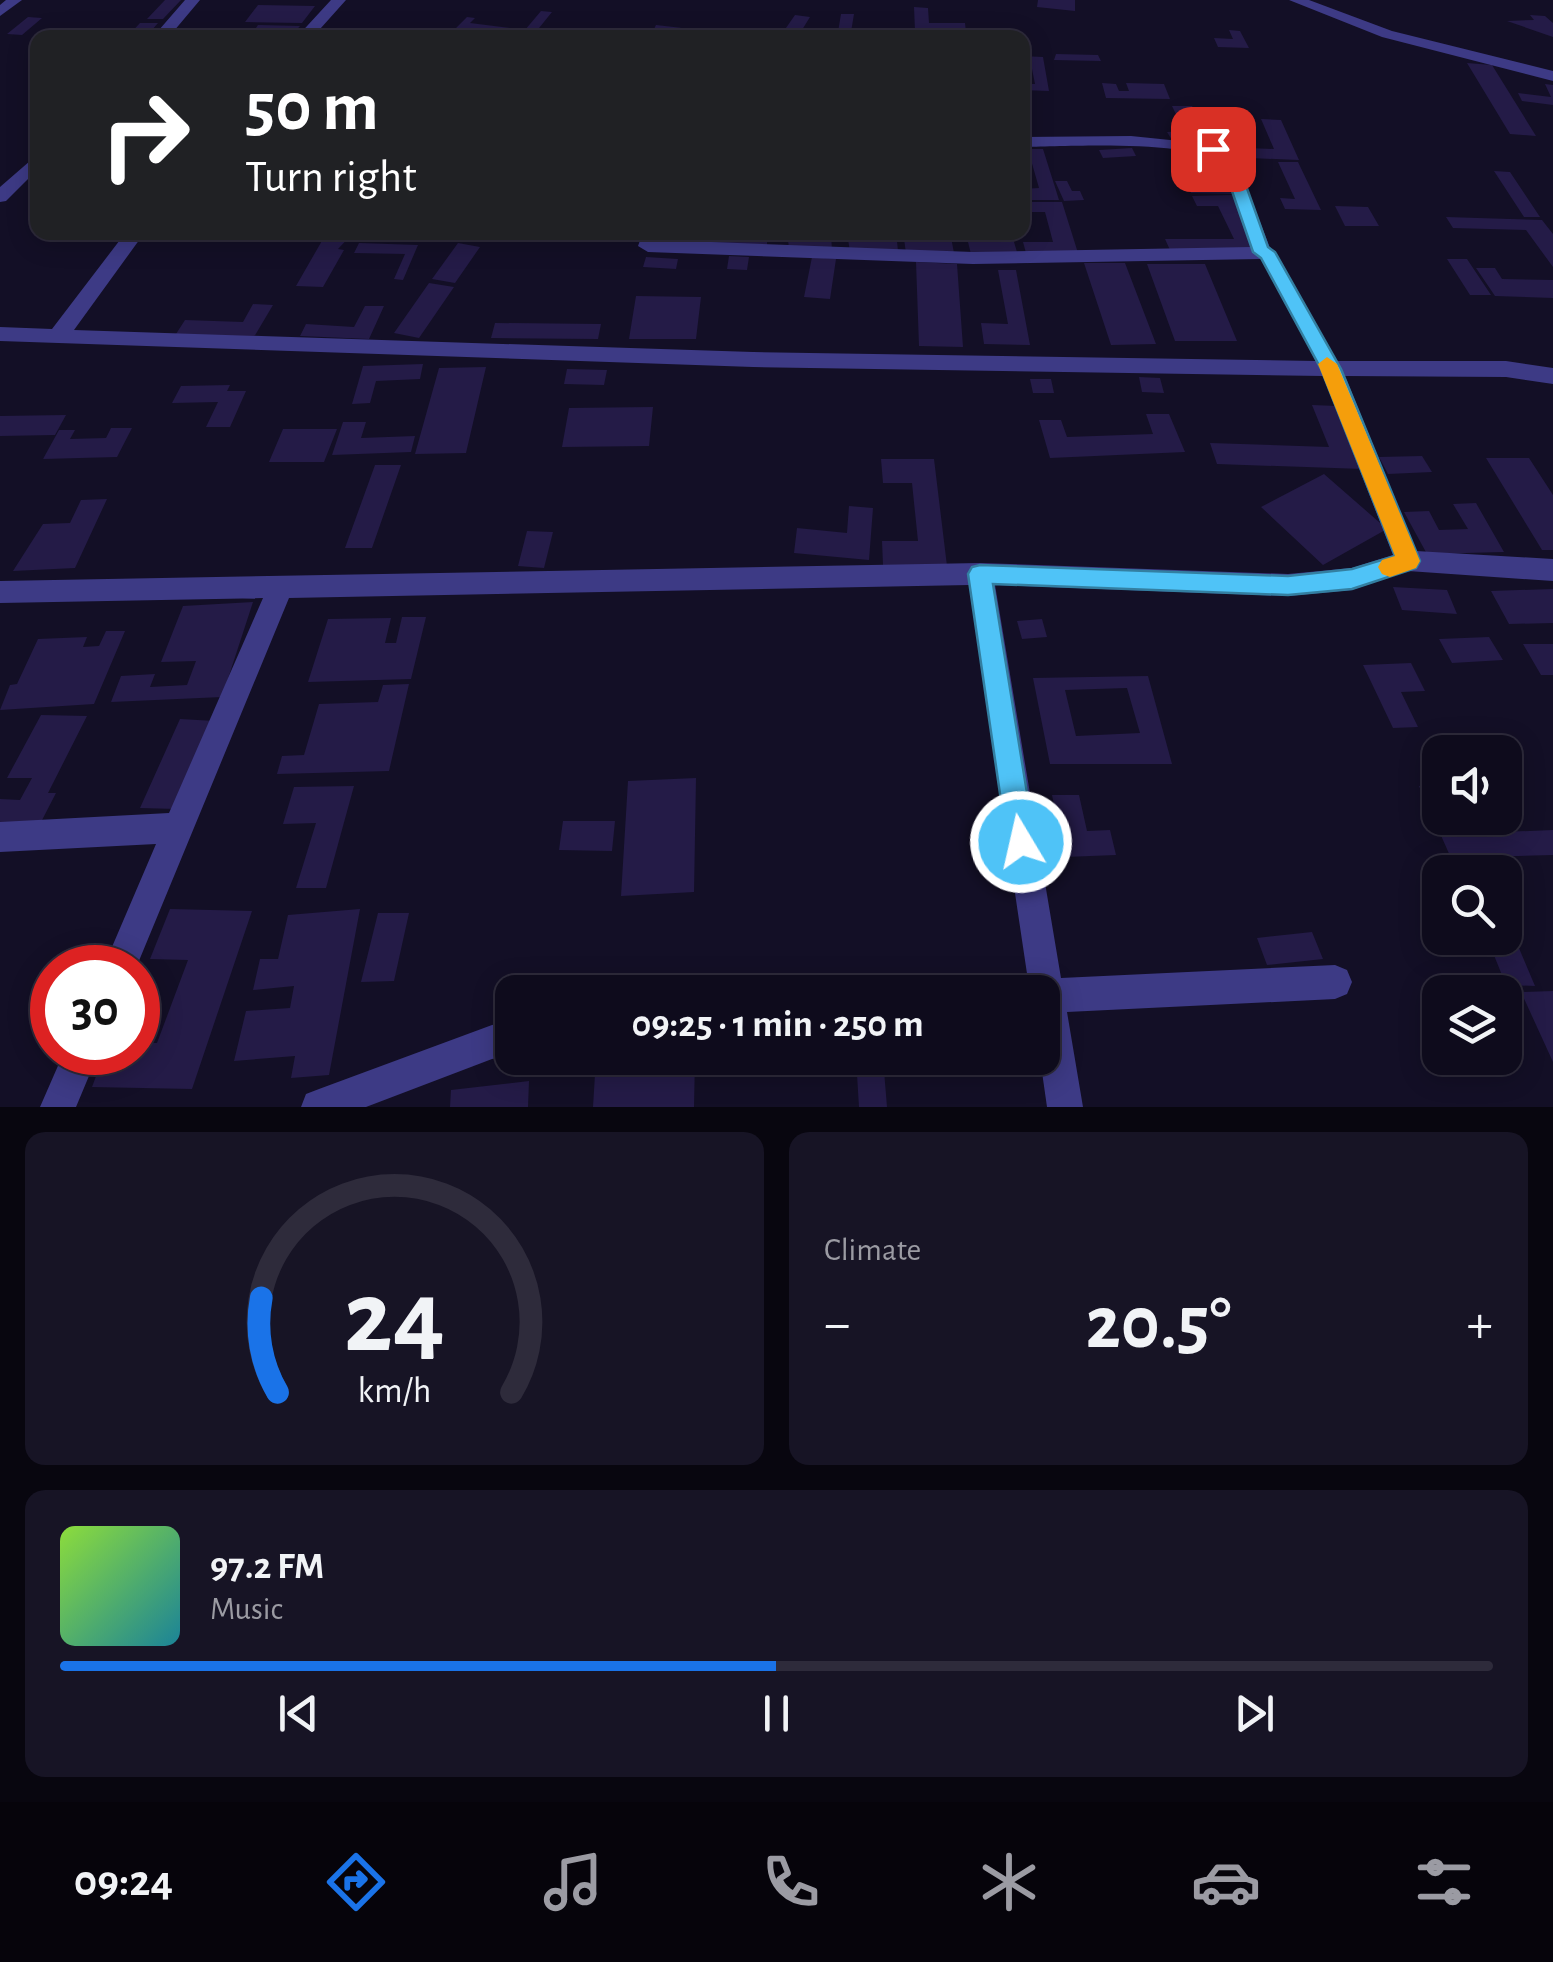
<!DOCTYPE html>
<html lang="en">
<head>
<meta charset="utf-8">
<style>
	body { margin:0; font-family:"Alegreya Sans",sans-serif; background:#171425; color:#f1f3f6; height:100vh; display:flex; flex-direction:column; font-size:38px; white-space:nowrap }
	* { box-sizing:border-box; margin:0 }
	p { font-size:32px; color:#9b9ba3 }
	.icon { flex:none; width:55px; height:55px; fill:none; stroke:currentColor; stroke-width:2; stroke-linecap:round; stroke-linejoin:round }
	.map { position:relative; height:1107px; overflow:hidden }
	.side { display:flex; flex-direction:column; gap:25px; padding:25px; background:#08060f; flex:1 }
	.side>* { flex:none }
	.hud { position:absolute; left:30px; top:30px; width:1000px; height:210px; border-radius:20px; box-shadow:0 5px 25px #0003,0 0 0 2px #2e2b3b; background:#202124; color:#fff; overflow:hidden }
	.fabs { position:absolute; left:1422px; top:735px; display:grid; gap:20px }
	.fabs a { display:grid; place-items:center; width:100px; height:100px; border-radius:20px; background:#0e0b1c; box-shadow:0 5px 25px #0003,0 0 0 2px #2e2b3b; font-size:50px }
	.speed { position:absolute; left:30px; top:945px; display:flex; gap:20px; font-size:50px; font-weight:700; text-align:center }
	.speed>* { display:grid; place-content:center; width:130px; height:130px; border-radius:50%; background:#0e0b1c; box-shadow:0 5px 25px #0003,0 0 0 2px #2e2b3b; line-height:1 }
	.speed .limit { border:15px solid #d22; background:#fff; color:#111 }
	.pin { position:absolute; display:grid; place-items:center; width:85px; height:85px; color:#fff; margin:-42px; border-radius:20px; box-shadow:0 5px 15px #0006 }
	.me { position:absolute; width:110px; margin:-55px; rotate:351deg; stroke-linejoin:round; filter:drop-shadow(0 0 8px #0008) }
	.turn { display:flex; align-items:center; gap:35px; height:210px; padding:0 50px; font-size:45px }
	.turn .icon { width:130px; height:130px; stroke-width:2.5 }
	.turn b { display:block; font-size:70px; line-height:85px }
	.big { font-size:75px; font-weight:700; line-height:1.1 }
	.side .card { flex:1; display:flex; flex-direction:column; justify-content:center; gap:15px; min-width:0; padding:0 35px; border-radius:20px; background:#171425 }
	.side .dial { align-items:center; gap:0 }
	.dial svg { height:260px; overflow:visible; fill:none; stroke:#2e2b3b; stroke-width:7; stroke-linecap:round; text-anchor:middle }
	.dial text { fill:#f1f3f6; stroke:none }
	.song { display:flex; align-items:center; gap:30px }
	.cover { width:120px; height:120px; border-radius:15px; background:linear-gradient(135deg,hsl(90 70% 55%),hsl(190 70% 35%)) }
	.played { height:10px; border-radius:5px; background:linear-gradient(90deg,#1a73e8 50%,#2e2b3b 50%) }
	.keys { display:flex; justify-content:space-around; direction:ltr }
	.heat { display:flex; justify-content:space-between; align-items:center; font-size:55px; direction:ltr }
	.side .tiles { flex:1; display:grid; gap:25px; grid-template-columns:1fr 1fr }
	.card:last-child { grid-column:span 2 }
	.trip { position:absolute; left:495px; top:975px; width:565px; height:100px; border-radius:20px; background:#0e0b1c; box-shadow:0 5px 25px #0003,0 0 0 2px #2e2b3b; font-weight:700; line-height:100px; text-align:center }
	.tab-bar { display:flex; height:160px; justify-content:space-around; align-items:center; background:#06040b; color:#9b9ba3 }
	.tab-bar .icon { width:70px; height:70px }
	.tab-bar .selected { color:#1a73e8 }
	.tab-bar b { font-size:45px; color:#f1f3f6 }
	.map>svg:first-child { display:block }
</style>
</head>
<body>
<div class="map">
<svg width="1553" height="1107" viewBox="0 0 1553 1107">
	<rect width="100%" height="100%" fill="#130f26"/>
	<path fill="#241b47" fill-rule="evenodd" d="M165 0H181L163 19H147Z
		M1038 0H1075V11L1037 7Z
		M258 5 315 6 302 23 245 22Z
		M914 7 928 8 929 23H965L966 32 915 31Z
		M541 11 552 12 531 38 455 29 467 17 475 18 470 23 525 30Z
		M841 14H854L850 38H837Z
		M795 15 810 17 797 38H779Z
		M1530 15 1545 16 1553 23V37L1507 21 1534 20Z
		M28 17 42 18 22 35 7 34Z
		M140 23H158L145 38H126Z
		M258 25 300 26 295 32 254 31Z
		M656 25 700 30 695 38H680L682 34 653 31Z
		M83 30 122 32 116 38H74Z
		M1229 30 1240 31 1249 48 1218 47 1214 38 1233 39Z
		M1056 54 1098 55 1101 61 1054 60Z
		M1022 56 1043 57 1049 91 1022 90V84H1035L1031 64H1022Z
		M1467 63 1492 65 1536 136 1510 134Z
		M1102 83 1116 84 1119 91H1129L1126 83 1164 84 1170 99 1106 98Z
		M1545 84 1553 85V105L1522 101 1518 93 1551 97Z
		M1172 106H1192L1210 140H1172L1167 132 1184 131Z
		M1261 119 1281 120 1299 160 1227 157 1223 147 1274 149Z
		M1171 145H1210L1232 194 1191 193 1188 186H1210L1200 162 1178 161Z
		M1132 148 1136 156 1103 158 1099 150Z
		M1022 149H1043L1059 200H1022V189L1039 188 1031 160H1022Z
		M1278 162H1298L1321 210 1285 209 1280 198 1295 199Z
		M1494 171 1510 172 1540 217H1524Z
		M1055 181H1067L1072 191H1080L1084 200 1064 201Z
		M1232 195 1258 250H1170L1165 239H1234L1218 206H1197L1192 196Z
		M1022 202H1062L1078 253H1026L1023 242H1053L1045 212H1022Z
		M1335 206 1368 207 1379 226H1345Z
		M1446 217 1542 220 1553 234V267L1526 230 1453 228Z
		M327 232H354L338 249 344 250 323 287 296 286Z
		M747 232H767V250H651L653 234Z
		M811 232H831L832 251 789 252 788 238H811Z
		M873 232H896L898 251 850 252 848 239H874Z
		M932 232H950L954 253H906L904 239H933Z
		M988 232H1011L1017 252 971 254 968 242 990 241Z
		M359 243 418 245 403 280 394 279 405 254 354 253Z
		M458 243 480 247 455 283 432 279Z
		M729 256 749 257 747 270 727 269Z
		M646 257 678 259 676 269 643 267Z
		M812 257 836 259 830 299 804 297Z
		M1447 259H1467L1491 295H1470Z
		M916 262 957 264 963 347 919 346Z
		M1084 263H1125L1156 344 1111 345Z
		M1147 264H1205L1237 341H1175Z
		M1476 268H1495L1502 279 1553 280V298L1495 296Z
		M998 270H1016L1030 345 984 344 981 323 1008 324Z
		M429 283 454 287 419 338 394 333Z
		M636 296 701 297 696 339H629Z
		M253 304 273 305 254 337 176 334 185 320 243 322Z
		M365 306H384L369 339 300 336 306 324 354 327Z
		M495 323 601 324 598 339 491 338Z
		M423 364 420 379 376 381 370 403 352 404 363 366Z
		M486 367 466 453 415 454 439 368Z
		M567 369 607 370 604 385 564 384Z
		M1139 377 1160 378 1164 393 1142 392Z
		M1030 379H1051L1054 393H1033Z
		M230 385 227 391H246L230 427H206L218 402 172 403 181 386Z
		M1312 405 1337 406 1363 469 1217 464 1210 443 1329 447Z
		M653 407 649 446 562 447 569 408Z
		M1146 414H1169L1185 452 1050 458 1039 420H1061L1067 437 1153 434Z
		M66 415 55 435 0 436V416Z
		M343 422H366L361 438 415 436 411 452 332 455Z
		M111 428H132L117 457 43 459 59 430H75L70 439 106 438Z
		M283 429H337L324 462H269Z
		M1422 456 1432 472 1388 474 1379 457Z
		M1486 458H1529L1553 495V550H1542Z
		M881 459H934L947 566 883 565 882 541H918L912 483H883Z
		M375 465H401L372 548H345Z
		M1324 474 1387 529 1323 565 1261 507Z
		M107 499 75 568 13 571 43 524 70 523 81 500Z
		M1476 503 1504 552 1427 554 1404 512 1429 511 1439 530 1468 529 1453 504Z
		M849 506 873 508 869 560 794 553 797 528 847 533Z
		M527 531 553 532 544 568 518 566Z
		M1393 587 1447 590 1457 614 1402 610Z
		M1553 589V623L1509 624 1491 591Z
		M253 602 222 697 111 702 121 676 155 674 150 687 187 685 196 661 161 662 183 606Z
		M402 617H426L411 679 308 682 328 619 391 618 385 643H396Z
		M1042 619 1047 637 1022 639 1017 621Z
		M106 631H125L94 704 0 710 10 685 17 684 38 639 87 637 83 647 99 646Z
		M1489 637 1503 660 1452 663 1439 639Z
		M1523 644H1553V675H1541Z
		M1411 663 1425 691 1401 692 1418 727 1393 728 1363 665Z
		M1148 676 1172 764H1050L1033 678ZM1127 688 1140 733 1076 736 1065 690Z
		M409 684 389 771 277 774 282 756 304 755 319 704 378 702 383 685Z
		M41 715 87 716 48 793H56L40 824 0 823V799L20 800 32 778H7Z
		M180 719 215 721 177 809 140 808Z
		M696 778 694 892 621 896 628 781Z
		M354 786 326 888H296L316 823 283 824 294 787Z
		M1419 786H1440V818H1468L1476 833 1553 830V855L1451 858Z
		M1052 795H1079L1087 831 1110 830 1116 855 1065 857Z
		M563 821H615L612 851 559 850Z
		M170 909 252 911 192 1089 92 1087 105 1052H138V1043H157L188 960 150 959Z
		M360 909 329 1075 291 1078 295 1056 234 1061 246 1011 290 1008 294 986 253 990 260 959H278L288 915Z
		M378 913H409L394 981 361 982Z
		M1505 915 1535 986 1506 985 1487 938H1505Z
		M1312 932 1323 959 1267 965 1257 938Z
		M1553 991V1062L1521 992Z
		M596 1058H695L694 1107H593Z
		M856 1058H883L887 1107H859Z
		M529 1081 528 1107H450L451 1090Z"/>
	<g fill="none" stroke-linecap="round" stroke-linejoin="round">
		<path fill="#3d3a85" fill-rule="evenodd" d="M6 0H22L0 16V5Z
			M185 0H200L168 38H152Z
			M331 0H346L312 38H296Z
			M1289 0H1309L1392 31 1553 71V81L1382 37Z
			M1131 136 1219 145 1237 162 1270 248 1337 361H1506L1553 368V384L1506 377 1345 376 1416 551 1553 559V581L1408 571 1352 590 1288 596 995 585 1061 978 1335 965 1347 970 1352 982 1347 994 1335 999 1067 1012 1083 1107H1047L1040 1058 1042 992H1027L1029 987 969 585 289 598 136 968H103L156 844 0 852V822L169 813 263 598 0 603V581L980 563 1288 574 1352 568 1393 555 1323 376 753 367 0 341V327L52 329 126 232H145L74 330 753 352 1316 361 1261 259 973 264 648 252 638 246 643 232H662L659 240 973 252 1251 247C1242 223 1236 186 1221 166 1200 138 1061 147 1022 147V137Z
			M38 154V169L6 201 0 202V187Z
			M512 1022V1056L492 1059 366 1107H301L306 1094 319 1089 492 1025Z
			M64 1052H99L76 1107H40Z"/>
	</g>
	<path fill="#4fc3f7" stroke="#337fa1" stroke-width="2.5" d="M1207 146H1219L1239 166 1268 247 1275 252 1341 369 1420 561 1416 568 1352 589 1288 595 993 584 1035 842 1031 852 1021 856 1011 852 1007 842 968 574 972 567 980 565 1288 576 1352 569 1395 556 1321 369 1261 258 1253 252 1224 168 1207 153Z"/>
	<path fill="#f59e0b" d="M1327 357 1337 364 1420 561 1416 568 1390 577 1382 574 1378 567 1382 560 1395 556 1318 364Z"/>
</svg>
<div class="fabs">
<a><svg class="icon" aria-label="sound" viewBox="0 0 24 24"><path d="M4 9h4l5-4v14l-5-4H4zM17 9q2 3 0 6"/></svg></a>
<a><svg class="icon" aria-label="search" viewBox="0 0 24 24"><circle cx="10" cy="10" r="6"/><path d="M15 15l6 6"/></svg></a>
<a><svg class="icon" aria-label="layers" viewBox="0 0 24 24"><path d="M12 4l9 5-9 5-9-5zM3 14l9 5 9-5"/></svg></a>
</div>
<div class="speed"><div class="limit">30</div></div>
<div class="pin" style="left:1213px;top:149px;background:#d93025"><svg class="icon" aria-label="arrive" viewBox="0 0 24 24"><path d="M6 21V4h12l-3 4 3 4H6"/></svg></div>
<svg class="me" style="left:1021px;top:842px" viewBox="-20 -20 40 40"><circle r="17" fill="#4fc3f7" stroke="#fff" stroke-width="3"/><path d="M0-11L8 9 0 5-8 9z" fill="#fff"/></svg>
<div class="trip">09:25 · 1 min · 250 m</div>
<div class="hud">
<div class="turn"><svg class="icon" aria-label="right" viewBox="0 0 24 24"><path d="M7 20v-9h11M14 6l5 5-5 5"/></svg><div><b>50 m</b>Turn right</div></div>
</div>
</div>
<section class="side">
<div class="tiles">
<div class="card dial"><svg viewBox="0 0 100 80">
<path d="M14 69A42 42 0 1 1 86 69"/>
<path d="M14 69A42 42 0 0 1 9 40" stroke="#1a73e8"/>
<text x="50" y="56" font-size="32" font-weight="700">24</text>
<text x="50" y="72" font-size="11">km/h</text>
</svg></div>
<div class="card"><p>Climate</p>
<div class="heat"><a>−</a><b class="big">20.5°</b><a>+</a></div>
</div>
<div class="card">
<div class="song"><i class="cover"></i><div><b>97.2 FM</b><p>Music</p></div></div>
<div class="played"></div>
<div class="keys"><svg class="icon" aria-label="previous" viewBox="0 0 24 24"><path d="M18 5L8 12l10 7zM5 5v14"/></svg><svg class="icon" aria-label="pause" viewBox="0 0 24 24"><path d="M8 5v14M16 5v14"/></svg><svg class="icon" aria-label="next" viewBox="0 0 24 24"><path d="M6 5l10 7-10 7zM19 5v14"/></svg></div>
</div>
</div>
</section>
<nav class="tab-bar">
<b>09:24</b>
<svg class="icon selected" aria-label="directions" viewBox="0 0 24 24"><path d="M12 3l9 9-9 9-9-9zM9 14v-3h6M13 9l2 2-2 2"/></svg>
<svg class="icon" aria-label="music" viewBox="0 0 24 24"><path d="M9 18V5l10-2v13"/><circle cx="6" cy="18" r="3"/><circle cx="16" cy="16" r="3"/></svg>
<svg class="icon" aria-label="phone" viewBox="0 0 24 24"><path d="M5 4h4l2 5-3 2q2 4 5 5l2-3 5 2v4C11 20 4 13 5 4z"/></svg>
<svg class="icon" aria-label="climate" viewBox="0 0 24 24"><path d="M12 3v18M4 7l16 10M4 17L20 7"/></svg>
<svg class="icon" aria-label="car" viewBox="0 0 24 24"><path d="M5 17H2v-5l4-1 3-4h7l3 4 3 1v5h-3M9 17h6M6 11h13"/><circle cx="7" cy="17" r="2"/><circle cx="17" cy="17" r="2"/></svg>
<svg class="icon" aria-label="filters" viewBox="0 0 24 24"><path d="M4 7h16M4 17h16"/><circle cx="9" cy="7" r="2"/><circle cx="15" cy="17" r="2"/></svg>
</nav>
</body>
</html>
